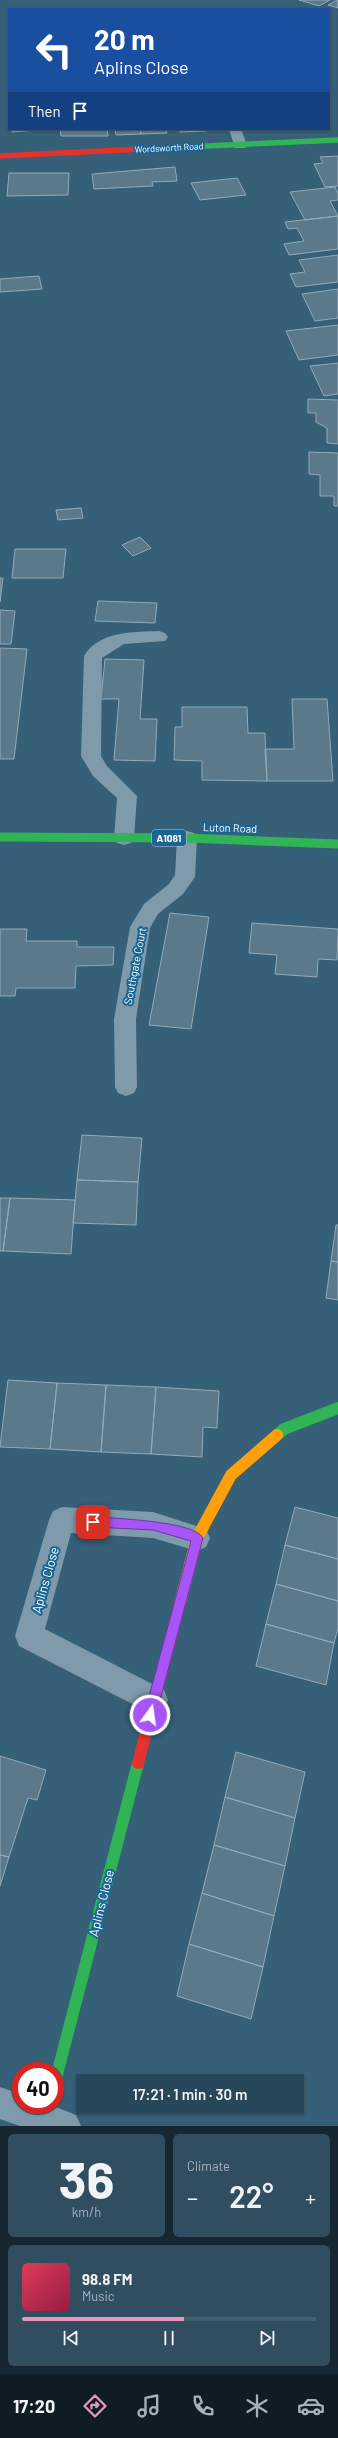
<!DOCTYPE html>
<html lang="en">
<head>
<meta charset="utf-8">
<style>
	body { margin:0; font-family:Barlow,sans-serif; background:#304e60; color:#f1f3f6; height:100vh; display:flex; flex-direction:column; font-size:15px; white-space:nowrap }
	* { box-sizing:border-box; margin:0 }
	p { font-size:13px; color:#a5b2bb }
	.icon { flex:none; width:22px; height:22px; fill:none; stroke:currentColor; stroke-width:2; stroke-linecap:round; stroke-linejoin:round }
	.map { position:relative; height:2126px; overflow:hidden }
	.side { display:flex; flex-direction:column; gap:8px; padding:8px; background:#162732; flex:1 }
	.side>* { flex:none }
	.hud { position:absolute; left:8px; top:8px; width:322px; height:122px; border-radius:0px; box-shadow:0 1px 3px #0004,0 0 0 1px #445f70; background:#1a4fa0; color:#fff; overflow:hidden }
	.speed { position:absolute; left:12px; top:2062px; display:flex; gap:8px; font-size:20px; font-weight:700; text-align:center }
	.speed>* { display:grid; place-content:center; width:52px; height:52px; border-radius:50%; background:#28475a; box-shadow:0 1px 3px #0004,0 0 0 1px #445f70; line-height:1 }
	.speed .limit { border:6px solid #d22; background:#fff; color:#111 }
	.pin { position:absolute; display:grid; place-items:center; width:34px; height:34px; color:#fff; margin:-17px; border-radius:8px; box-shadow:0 2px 6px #0006 }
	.me { position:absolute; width:44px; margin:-22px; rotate:14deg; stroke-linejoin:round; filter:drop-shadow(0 0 3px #0008) }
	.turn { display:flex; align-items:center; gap:14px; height:84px; padding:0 20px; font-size:18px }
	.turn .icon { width:52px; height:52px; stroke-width:2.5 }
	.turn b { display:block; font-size:28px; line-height:34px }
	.then { display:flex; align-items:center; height:38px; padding:0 20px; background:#0003; gap:8px; font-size:15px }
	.big { font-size:30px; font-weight:600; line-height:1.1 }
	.side .card { flex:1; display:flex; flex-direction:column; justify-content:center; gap:6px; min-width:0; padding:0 14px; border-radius:6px; background:#304e60 }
	.side .dial { align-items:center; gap:0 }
	.dial b { font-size:52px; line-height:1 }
	.song { display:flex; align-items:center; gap:12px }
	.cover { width:48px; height:48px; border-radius:6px; background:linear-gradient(135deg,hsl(350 70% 55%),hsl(340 70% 35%)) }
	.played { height:4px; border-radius:2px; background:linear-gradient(90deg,#e797bd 55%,#445f70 55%) }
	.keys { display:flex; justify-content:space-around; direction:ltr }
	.heat { display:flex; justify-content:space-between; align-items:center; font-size:22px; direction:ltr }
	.side .tiles { flex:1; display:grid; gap:8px; grid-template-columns:1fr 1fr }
	.card:last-child { grid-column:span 2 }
	.trip { position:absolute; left:76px; top:2074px; width:228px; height:40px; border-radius:0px; background:#28475a; box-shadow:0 1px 3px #0004,0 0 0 1px #445f70; font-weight:600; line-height:40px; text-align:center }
	.tabs { display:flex; height:64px; justify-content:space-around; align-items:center; background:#101c24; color:#a5b2bb }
	.tabs .icon { width:28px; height:28px }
	.tabs .on { color:#e797bd }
	.tabs b { font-size:18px; color:#f1f3f6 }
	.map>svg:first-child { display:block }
</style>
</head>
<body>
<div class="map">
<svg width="338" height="2126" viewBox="0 0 338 2126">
	<rect width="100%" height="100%" fill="#365f78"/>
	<path fill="#5a7a8c" stroke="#93aab9" d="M299 0H330L319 6Z
		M337 0 338 8 328 5Z
		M11 129H50L12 132Z
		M60 129H107L108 136H61Z
		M115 129H140L141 134 116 135Z
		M140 129H166L167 133 141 134Z
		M179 129H205L206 131 180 132Z
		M338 156V186L325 187 314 164 323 163 320 157Z
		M175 167 177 181 152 182 153 186 94 189 92 174Z
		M9 173H69L68 195 7 196Z
		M237 178 246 195 200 200 191 183Z
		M335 187 338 193V200L330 201 338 216 305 220 290 192Z
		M338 216V249L289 255 284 244 304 241 297 228 288 229 285 222Z
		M338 255V282L296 287 290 274 305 272 299 260Z
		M39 276 42 289 0 292V279Z
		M338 289V318L315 321 302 294Z
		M338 325V355L299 360 286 331Z
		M338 363V394L324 396 310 366Z
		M308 399 338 400V444L327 443V428L316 422V413H308Z
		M309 452 338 453V506H334V496H320V475L309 474Z
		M81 508 83 518 58 520 56 510Z
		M140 537 151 548 133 556 122 545Z
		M15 549H66L63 578H12Z
		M0 578H3L0 602Z
		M98 601 157 603 155 623 95 621Z
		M0 610 15 611 11 644H0Z
		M0 648 27 649 14 759H0Z
		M105 659 144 660 140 719H157L155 761 114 760 119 699H101Z
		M292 699H327L333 781H267L265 749H294Z
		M182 707H247L248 733H265L267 781 202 780V761L174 760 175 727H182Z
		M170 913 209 917 191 1029 149 1025Z
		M252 923 338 929 337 960 318 959 317 977 275 974 277 955 249 953Z
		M0 929H27L26 941H77V947H114L113 965 76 966 75 988H16L15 996H0Z
		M82 1135 142 1138 138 1182 77 1180Z
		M77 1180 138 1182 136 1225 73 1223Z
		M0 1198H10L3 1251H0Z
		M10 1198 75 1200 71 1254 3 1251Z
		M336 1225H338V1262L331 1261Z
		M331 1261 338 1262V1300L326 1298Z
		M8 1380 57 1383 50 1449 0 1447Z
		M57 1383 106 1385 101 1452 50 1449Z
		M106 1385 156 1387 151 1454 101 1452Z
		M156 1387 219 1391 217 1428 203 1427 202 1457 151 1454Z
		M295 1507 338 1518V1559L285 1545Z
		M285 1545 338 1559V1601L276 1584Z
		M276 1584 338 1601V1628L334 1643 266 1624Z
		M266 1624 334 1643 326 1685 256 1666Z
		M236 1752 305 1772 295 1818 225 1797Z
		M0 1756 46 1770 37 1800 28 1798 9 1857 0 1855Z
		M225 1797 295 1818 285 1866 214 1845Z
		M214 1845 285 1866 274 1916 202 1893Z
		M0 1855 9 1857 0 1886Z
		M202 1893 274 1916 263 1967 189 1944Z
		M189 1944 263 1967 251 2019 177 1996Z"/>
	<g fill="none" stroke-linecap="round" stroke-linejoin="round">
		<path fill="#7e9aab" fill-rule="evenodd" d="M229 129H241L247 145 245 148H235Z
			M159 631 165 633 168 637 165 641 124 644 102 658 101 756 107 766 137 796 134 838 131 843 124 845 117 843 114 838 117 798 93 776 81 756 84 656C99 631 133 632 159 631Z
			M187 831 194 833 197 838 195 877 183 894 158 914 150 928 136 1019 137 1087 134 1093 126 1096 118 1093 115 1087 114 1019 130 927 144 904 169 884 175 875 177 838 180 833Z"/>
		<path fill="#7e9aab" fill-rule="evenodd" d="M62 1507 153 1512 206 1529 210 1538 206 1547 197 1551 153 1538 71 1533 45 1629 164 1690 168 1700 164 1710 154 1714 144 1710 19 1646 15 1636 49 1520 53 1511Z
			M0 2087 21 2094V2105H51L76 2115 81 2126H20L0 2119Z"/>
		<path stroke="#30b455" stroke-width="5.5" d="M163 148 338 140"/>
		<path stroke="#30b455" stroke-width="9" d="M0 837 187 838 338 844"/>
		<path stroke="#30b455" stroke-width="12" d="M277 1435 284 1429 338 1408
			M55 2082 138 1763"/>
		<path stroke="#ff9f0a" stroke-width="12" d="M180 1603 197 1538 231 1475 277 1435"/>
		<path stroke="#e5322d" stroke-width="5.5" d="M0 156 163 148"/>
		<path stroke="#e5322d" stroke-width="12" d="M138 1763 180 1603"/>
	</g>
	<path fill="#a855f7" stroke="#6d37a1" d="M93 1517C111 1518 195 1521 203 1538L156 1715 154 1720 150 1721 146 1720 144 1715 191 1541 153 1530 93 1527 87 1522Z"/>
	<g text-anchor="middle" stroke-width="4" stroke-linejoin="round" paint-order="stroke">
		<g font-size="9" fill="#fff" stroke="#1a6594">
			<text transform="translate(169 148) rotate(-3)" y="3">Wordsworth Road</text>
		</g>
		<rect fill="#1a6594" stroke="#bad1df" stroke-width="1" x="152" y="830" width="34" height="16" rx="3"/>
		<g font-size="10" font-weight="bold" fill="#fff">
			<text x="169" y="842">A1081</text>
		</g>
		<g font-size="11" fill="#fff" stroke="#1a6594">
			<text transform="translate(230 828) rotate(2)" y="4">Luton Road</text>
			<text transform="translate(135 966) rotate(-79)" y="4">Southgate Court</text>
		</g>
		<g font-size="13" fill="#fff" stroke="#1a6594">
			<text transform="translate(45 1580) rotate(-74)" y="5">Aplins Close</text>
			<text transform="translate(101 1903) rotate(-76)" y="5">Aplins Close</text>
		</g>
	</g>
</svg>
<div class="speed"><div class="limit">40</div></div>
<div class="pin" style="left:93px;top:1522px;background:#d93025"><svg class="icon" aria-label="arrive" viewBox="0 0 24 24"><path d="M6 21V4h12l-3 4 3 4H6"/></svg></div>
<svg class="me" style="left:150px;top:1715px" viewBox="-20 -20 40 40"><circle r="17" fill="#a855f7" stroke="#fff" stroke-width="3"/><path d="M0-11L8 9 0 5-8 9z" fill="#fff"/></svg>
<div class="trip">17:21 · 1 min · 30 m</div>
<div class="hud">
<div class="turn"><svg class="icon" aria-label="left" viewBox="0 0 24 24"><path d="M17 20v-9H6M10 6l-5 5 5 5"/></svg><div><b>20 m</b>Aplins Close</div></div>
<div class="then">Then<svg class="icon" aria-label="arrive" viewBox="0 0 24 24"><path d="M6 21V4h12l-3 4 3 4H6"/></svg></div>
</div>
</div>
<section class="side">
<div class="tiles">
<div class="card dial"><b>36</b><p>km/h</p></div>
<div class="card"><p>Climate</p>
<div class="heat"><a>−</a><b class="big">22°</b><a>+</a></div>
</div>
<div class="card">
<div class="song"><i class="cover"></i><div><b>98.8 FM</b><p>Music</p></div></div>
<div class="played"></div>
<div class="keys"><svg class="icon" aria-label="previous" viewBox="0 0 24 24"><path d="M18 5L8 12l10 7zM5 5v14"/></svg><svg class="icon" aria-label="pause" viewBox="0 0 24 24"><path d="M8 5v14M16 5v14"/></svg><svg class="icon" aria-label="next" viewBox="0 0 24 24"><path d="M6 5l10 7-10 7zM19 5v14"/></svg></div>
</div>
</div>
</section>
<nav class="tabs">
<b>17:20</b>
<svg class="icon on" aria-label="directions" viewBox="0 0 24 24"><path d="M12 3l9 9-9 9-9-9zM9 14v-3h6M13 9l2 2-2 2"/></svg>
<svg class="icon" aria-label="music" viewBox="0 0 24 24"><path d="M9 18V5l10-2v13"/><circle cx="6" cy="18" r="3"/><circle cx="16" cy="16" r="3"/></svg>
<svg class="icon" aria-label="phone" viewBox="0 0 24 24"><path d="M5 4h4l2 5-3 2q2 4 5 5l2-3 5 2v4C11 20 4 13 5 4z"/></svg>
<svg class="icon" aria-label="climate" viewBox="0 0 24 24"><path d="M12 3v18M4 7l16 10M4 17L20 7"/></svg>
<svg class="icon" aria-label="car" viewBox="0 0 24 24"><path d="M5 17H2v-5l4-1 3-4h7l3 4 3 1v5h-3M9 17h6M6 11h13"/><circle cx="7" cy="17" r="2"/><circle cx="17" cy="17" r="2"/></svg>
</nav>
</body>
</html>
